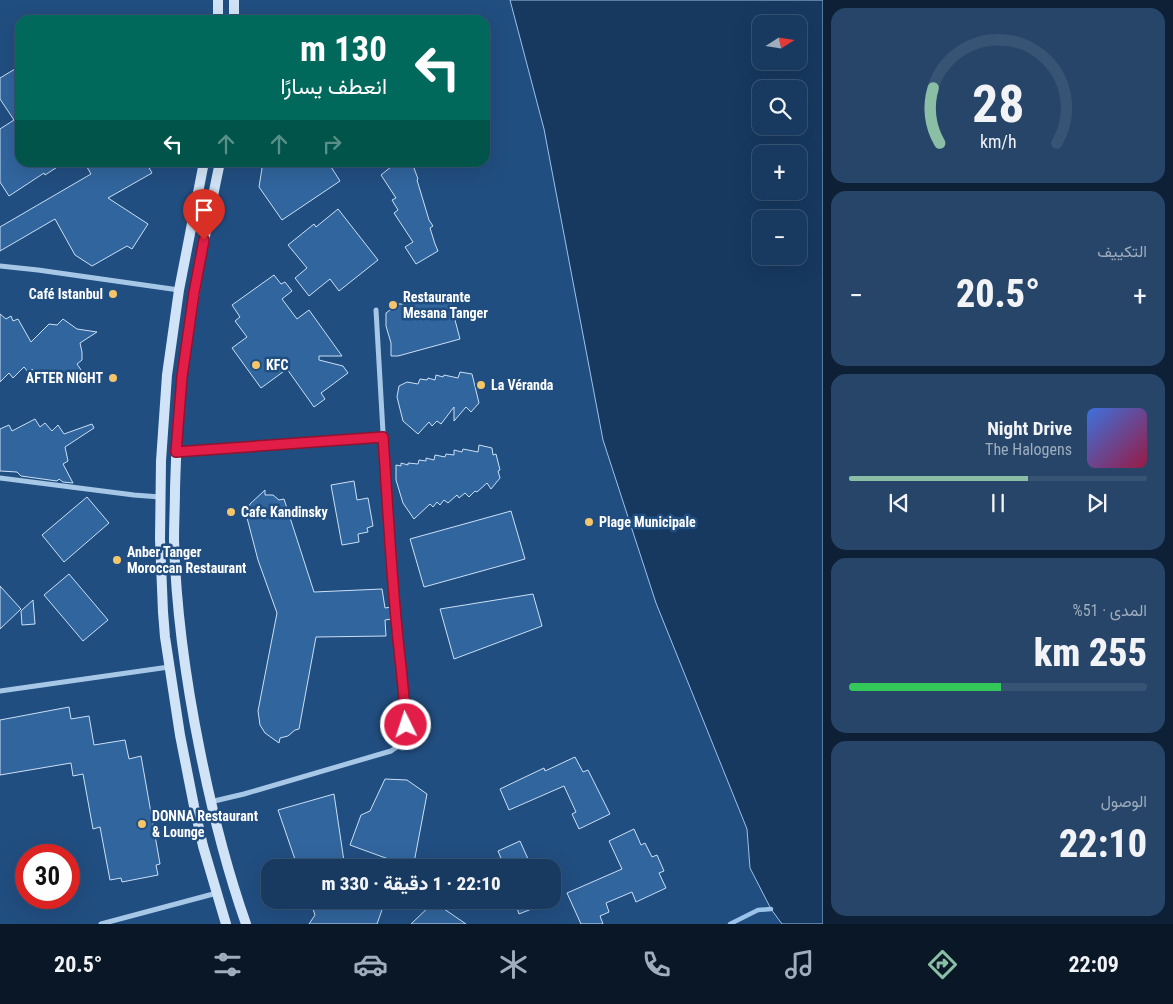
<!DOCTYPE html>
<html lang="ar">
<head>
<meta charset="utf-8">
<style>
	body { margin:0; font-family:"Roboto Condensed",Vazirmatn,sans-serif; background:#264569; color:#f1f3f6; direction:rtl; height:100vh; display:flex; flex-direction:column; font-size:19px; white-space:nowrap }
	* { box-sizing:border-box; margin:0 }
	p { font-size:16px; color:#9fadbd }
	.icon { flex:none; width:28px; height:28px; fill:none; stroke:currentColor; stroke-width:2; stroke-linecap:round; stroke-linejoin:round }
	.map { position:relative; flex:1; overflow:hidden; direction:ltr }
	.side { display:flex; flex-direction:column; gap:8px; padding:8px; background:#0e2035; width:350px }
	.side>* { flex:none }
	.banner { position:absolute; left:15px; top:15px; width:475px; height:152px; border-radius:15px; box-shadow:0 5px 20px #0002,0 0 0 1px #375475; direction:rtl; background:#00695c; color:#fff; overflow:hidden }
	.needle { width:32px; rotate:78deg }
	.buttons { position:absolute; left:752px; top:15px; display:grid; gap:10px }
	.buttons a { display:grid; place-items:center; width:55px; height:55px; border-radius:10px; background:#193a60; box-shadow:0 5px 20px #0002,0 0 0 1px #375475; font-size:25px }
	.speed { position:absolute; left:15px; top:844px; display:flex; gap:10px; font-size:25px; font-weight:700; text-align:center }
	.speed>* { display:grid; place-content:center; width:65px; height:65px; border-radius:50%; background:#193a60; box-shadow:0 5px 20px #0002,0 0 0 1px #375475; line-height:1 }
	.speed .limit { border:8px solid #d22; background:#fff; color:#111 }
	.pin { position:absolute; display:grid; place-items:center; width:42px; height:42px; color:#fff; margin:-51px -21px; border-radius:50% 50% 50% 0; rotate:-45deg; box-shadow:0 0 5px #0007 }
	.pin .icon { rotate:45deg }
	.me { position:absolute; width:55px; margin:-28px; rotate:356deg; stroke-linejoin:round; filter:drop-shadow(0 0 4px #0008) }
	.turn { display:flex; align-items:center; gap:18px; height:105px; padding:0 20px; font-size:22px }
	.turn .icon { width:65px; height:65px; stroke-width:2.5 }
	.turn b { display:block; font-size:35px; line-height:42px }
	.lanes { display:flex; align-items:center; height:48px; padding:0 20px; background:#0003; justify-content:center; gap:25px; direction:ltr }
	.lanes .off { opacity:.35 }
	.big { font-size:38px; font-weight:800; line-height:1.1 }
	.side .card { flex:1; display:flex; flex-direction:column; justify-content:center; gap:8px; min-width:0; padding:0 18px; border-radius:15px; background:#264569 }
	.side .dial { align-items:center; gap:0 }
	.dial svg { height:130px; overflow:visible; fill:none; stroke:#375475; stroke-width:7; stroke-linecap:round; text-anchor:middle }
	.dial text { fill:#f1f3f6; stroke:none }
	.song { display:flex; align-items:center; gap:15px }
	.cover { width:60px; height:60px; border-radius:8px; background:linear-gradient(135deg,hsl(220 70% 55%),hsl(340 70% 35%)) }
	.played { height:5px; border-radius:2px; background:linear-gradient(90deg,#8abfa5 60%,#375475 60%) }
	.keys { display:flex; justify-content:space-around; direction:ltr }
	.heat { display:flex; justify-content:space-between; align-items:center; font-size:28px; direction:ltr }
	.charge { height:8px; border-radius:4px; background:linear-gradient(90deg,#34c759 51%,#375475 0) }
	.trip { position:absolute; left:261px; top:859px; width:300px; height:50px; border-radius:15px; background:#193a60; box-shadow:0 5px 20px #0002,0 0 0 1px #375475; font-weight:800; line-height:50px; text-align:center; direction:rtl }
	.dock { display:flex; height:80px; justify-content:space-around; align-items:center; background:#0a1726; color:#9fadbd }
	.dock .icon { width:35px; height:35px }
	.dock .selected { color:#8abfa5 }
	.dock b { font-size:22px; color:#f1f3f6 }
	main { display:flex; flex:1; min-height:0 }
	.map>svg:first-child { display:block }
</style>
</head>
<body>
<main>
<section class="side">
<div class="card dial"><svg viewBox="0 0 100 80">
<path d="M14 69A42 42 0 1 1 86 69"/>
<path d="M14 69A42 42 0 0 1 10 35" stroke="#8abfa5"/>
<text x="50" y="56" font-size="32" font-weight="700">28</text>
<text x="50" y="72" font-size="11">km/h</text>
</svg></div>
<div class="card"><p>التكييف</p>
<div class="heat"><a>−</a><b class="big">20.5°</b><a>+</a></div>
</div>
<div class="card">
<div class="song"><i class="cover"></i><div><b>Night Drive</b><p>The Halogens</p></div></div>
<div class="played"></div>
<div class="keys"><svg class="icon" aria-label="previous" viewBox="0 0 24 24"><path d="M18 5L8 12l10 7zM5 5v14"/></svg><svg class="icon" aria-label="pause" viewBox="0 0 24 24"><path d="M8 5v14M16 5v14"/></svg><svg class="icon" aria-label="next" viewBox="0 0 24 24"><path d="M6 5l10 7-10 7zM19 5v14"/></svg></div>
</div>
<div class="card"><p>المدى · 51%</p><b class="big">255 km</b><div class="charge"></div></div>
<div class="card"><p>الوصول</p><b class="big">22:10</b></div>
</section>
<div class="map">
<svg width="823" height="924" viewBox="0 0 823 924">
	<rect width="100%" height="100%" fill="#214e80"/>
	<path fill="#173960" stroke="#9bc2e9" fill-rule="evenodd" d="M510 0H823V924H782L771 909 750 868 747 829 656 603 603 440 544 129ZM761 24H799V61H761ZM761 89H799V126H761ZM761 154H799V191H761ZM761 219H799V256H761Z"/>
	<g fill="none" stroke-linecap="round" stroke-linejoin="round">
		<path stroke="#9bc2e9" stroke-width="4.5" d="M730 924 758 910 771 909"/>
	</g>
	<path fill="#31659d" stroke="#cbe0f6" d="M20 66V162H65L45 175 44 173 9 196 0 182V129L14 120 0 99V78Z
		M84 162H146L152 173 108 198 148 224 132 249 127 246 92 266 75 255 55 219 0 251V227L91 174Z
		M263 162H328L340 181 282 220 259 187Z
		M397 162H411L414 168 418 179 417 180 429 220 433 226 430 228 435 244 438 251 416 264 405 247 413 242 394 213 398 210 392 200 396 198 381 175Z
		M338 209 378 260 339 291 330 279 309 296 295 278 307 268 288 245 314 224 316 227Z
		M274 275 281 284 285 282 292 291 282 299 297 319 309 310 342 356H319V360L343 366 348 373 321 393 325 399 314 407 287 369 261 388 232 348 247 337 235 321 240 317 232 305Z
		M437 296 449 297 460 339 398 356H391V343L386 326V313L398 304H403L417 300H423Z
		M0 314 6 319 11 316 13 321 18 319 31 342 49 324 57 325 63 319 77 329 97 332 80 343 82 352V360L77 364 88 380 73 377 66 383 62 377 56 381 46 376 41 380 32 369 29 373 24 367 13 378 9 373 0 382Z
		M460 372 472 374 479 403 471 412 466 407 454 421V407L441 424 437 421 432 426 429 422 418 434 403 421 397 397 399 386 407 382 418 384 420 379 427 380 428 378 435 380 436 375 443 377 444 375 458 378Z
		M35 419 40 427 45 423 52 431 58 425 64 434 92 424 94 428 65 447 68 461 63 464 73 483 63 482 59 479 57 481 21 476 17 472 0 471V429L9 425 12 431Z
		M479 445 492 448 493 455 496 454 500 470 498 471 500 478 491 489 487 483 477 492 475 491 469 497 465 493 459 498 457 495 448 503 444 500 440 505 437 502 433 507 430 504 414 519 403 503 396 480V465L401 466V463L408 465V463L418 464 419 460 426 461V458L434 460 435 455 445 457 446 454 454 455V450L462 452 463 449 478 452Z
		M354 481 357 500 368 498 373 526 367 528 368 532 358 534 359 542 342 545 331 485Z
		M265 490V495H273L279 500 284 499 314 592 382 589 385 608 391 607 392 619 385 620 386 636 316 637 299 729 295 730 288 736 280 738 279 743 265 733 260 725 258 711 277 613 258 560 246 514 250 504Z
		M87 497 109 523 64 562 42 535Z
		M511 511 525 559 424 587 410 539Z
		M69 574 108 620 83 641 44 595Z
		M0 586 21 609 0 629Z
		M533 594 542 626 454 659 440 609Z
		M33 600 35 624 22 625 21 611Z
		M69 707 71 719 89 716 94 745 125 740 129 759 141 756 160 864 156 865 158 875 122 882 121 878 110 880 100 827 93 829 83 774 73 776 71 763 0 775V720Z
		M575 757 583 772 588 770 610 814 579 829 572 814 576 812 564 786 509 810 500 789 544 768 545 771Z
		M385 779 407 780 427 794 413 868 350 845 361 815 370 811Z
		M334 794 345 868H298L278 810Z
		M634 829 641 845 645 843 652 857 657 855 664 871 659 873 666 888 636 902 632 892 606 903 609 912 600 916 603 924H581L567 893 622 869 609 841Z
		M520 841 532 868H505L498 851Z
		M310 900H370L384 904 377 924H309L315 915Z
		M514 900H552V901L519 914Z
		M434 902 466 924H411Z"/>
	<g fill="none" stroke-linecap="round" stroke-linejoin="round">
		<path stroke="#a7c7e7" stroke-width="5" d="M0 266 38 270 179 290
			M176 452 383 437
			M0 478 134 495 160 497
			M0 691 169 667
			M210 802 244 794 391 751 401 744 403 739 406 725 389 537 376 310
			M101 924 217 893"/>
		<path stroke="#d1e3f6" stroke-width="10" d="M218 20V0
			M234 20V0
			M204 162 179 290 167 375 161 461 160 539 163 612 165 637 180 735 194 806 203 846 226 924
			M220 162C205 233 191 305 182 377 178 414 176 452 175 489 175 506 174 523 174 540 176 611 186 682 200 751 212 811 226 867 246 924"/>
	</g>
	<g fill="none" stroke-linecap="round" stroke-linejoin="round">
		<defs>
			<path id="route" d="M204 240 194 293 182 377 176 452 383 437C387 494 390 551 395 607 398 646 404 686 406 725"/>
		</defs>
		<use href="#route" stroke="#92132f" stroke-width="12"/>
		<use href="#route" stroke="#e11d48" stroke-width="9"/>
	</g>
	<g fill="#f4c669" stroke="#214e80" stroke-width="2">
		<circle cx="113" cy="294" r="5"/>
		<circle cx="393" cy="305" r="5"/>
		<circle cx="256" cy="365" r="5"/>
		<circle cx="113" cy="378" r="5"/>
		<circle cx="481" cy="385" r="5"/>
		<circle cx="231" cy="512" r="5"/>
		<circle cx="589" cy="522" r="5"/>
		<circle cx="117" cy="560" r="5"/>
		<circle cx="142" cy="824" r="5"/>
	</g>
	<g text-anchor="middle" stroke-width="5" stroke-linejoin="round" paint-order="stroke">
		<g font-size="14" font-weight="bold" fill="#fff" stroke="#214e80" text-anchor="start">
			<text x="103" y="299" text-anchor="end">Café Istanbul</text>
			<text x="403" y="302">Restaurante<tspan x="403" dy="16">Mesana Tanger</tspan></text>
			<text x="266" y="370">KFC</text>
			<text x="103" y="383" text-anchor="end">AFTER NIGHT</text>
			<text x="491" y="390">La Véranda</text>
			<text x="241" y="517">Cafe Kandinsky</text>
			<text x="599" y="527">Plage Municipale</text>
			<text x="127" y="557">Anber Tanger<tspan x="127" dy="16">Moroccan Restaurant</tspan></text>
			<text x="152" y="821">DONNA Restaurant<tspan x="152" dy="16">&amp; Lounge</tspan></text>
		</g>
	</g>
</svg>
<div class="buttons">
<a><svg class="needle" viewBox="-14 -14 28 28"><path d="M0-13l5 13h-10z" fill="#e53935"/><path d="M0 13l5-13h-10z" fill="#9fadbd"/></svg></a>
<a><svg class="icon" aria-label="search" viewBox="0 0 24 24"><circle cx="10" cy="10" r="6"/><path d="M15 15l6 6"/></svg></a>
<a>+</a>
<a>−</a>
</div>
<div class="speed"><div class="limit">30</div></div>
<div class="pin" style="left:204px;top:240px;background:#d93025"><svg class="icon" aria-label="arrive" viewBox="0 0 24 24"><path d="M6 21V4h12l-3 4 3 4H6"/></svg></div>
<svg class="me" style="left:406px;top:725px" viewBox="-20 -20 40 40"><circle r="17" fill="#e11d48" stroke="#fff" stroke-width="3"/><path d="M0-11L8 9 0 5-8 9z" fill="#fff"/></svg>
<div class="trip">22:10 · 1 دقيقة · 330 m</div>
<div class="banner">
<div class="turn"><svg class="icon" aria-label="left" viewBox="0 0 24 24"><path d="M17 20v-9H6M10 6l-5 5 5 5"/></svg><div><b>130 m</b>انعطف يسارًا</div></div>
<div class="lanes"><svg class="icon" aria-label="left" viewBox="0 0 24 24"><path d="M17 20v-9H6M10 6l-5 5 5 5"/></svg><svg class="icon off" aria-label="ahead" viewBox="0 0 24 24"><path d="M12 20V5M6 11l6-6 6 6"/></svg><svg class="icon off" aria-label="ahead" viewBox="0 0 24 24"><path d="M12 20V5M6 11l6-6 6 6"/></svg><svg class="icon off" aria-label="right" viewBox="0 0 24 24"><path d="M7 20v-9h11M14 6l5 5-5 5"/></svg></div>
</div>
</div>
</main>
<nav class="dock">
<b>22:09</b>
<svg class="icon selected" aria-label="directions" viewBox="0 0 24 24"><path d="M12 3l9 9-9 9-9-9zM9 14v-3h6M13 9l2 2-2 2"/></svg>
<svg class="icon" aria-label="music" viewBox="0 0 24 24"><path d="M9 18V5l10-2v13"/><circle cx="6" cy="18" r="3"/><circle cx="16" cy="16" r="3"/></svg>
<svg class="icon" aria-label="phone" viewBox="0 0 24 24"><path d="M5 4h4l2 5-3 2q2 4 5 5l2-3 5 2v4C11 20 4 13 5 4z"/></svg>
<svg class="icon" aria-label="climate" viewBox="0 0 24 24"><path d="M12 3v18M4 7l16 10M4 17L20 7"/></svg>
<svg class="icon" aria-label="car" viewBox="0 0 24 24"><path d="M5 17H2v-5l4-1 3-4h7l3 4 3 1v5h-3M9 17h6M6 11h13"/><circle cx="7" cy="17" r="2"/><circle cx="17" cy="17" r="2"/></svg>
<svg class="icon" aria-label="filters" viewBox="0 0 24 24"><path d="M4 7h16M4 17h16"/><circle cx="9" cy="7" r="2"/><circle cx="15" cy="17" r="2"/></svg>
<b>20.5°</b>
</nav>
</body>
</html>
